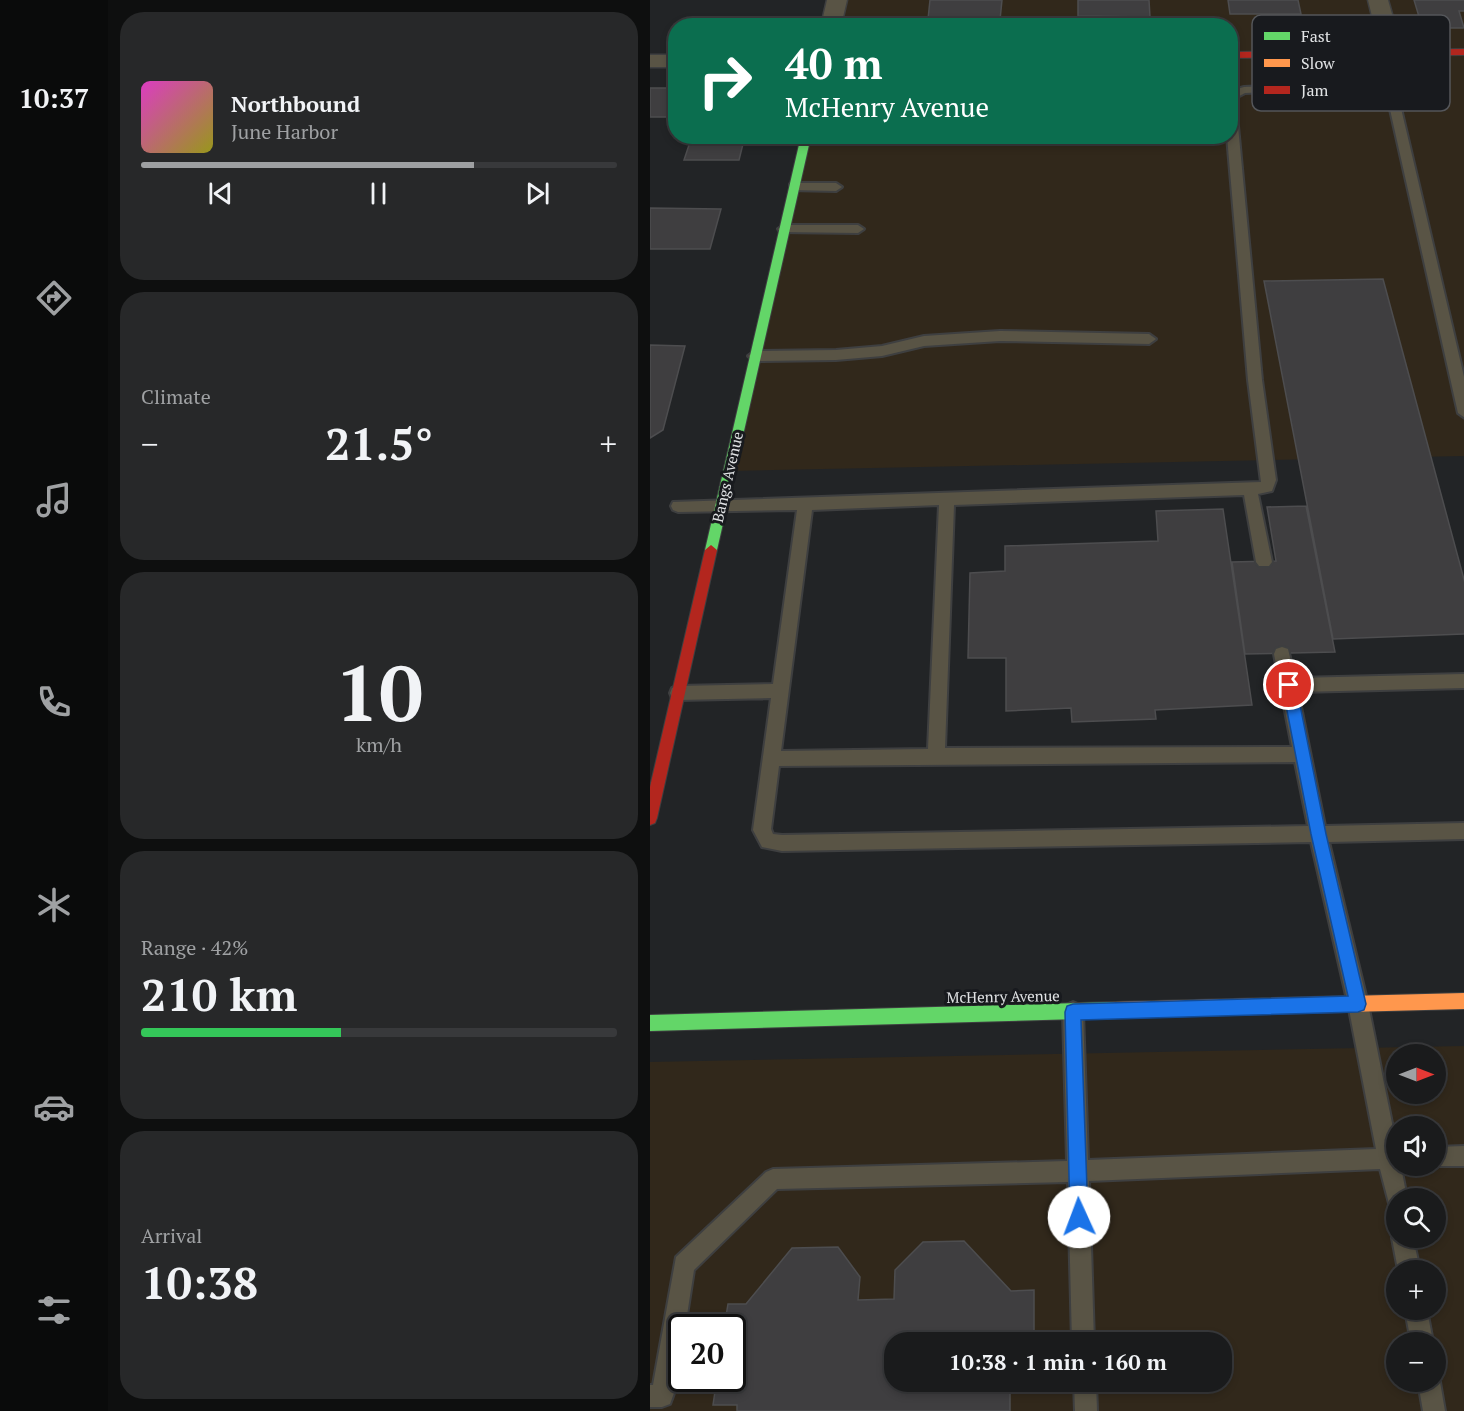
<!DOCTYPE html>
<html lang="en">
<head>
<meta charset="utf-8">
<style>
	body { margin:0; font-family:"PT Serif",serif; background:#272829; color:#f1f3f6; height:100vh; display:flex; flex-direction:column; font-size:22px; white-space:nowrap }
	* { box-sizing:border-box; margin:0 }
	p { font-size:20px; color:#9fa1a3 }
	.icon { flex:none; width:33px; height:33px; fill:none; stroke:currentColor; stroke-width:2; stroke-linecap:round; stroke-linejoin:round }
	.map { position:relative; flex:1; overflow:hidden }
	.panel { display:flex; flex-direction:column; gap:12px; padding:12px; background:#0e0f0f; width:542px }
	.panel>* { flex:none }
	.guide { position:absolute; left:18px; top:18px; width:570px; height:126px; border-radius:24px; box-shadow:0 3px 9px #0003,0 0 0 2px #38393b; background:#0b6e4f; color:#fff; overflow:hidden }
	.needle { width:39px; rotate:90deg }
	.buttons { position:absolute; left:736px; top:1044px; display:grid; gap:12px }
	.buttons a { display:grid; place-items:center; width:60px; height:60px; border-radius:50%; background:#1a1b1c; box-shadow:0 3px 9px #0003,0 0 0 2px #38393b; font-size:30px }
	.speed { position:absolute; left:18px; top:1314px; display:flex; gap:12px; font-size:30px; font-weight:700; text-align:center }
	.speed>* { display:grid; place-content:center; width:78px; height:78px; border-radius:50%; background:#1a1b1c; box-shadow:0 3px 9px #0003,0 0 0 2px #38393b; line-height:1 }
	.speed .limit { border:3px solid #111; border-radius:9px; background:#fff; color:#111 }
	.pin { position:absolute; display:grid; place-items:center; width:51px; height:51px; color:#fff; margin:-26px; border:3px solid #fff; border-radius:50%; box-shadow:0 2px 6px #0007 }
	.me { position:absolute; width:66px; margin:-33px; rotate:358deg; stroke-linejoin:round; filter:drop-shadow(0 0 4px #0008) }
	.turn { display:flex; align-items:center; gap:21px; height:126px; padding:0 18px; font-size:27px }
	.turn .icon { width:78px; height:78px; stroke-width:2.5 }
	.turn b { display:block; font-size:42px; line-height:51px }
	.big { font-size:45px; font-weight:600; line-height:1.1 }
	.panel .tile { flex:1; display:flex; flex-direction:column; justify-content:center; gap:9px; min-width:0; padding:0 21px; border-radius:24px; background:#272829 }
	.panel .dial { align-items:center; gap:0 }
	.dial b { font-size:78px; line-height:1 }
	.song { display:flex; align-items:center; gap:18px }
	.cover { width:72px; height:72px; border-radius:9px; background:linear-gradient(135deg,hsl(310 70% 55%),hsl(60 70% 35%)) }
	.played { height:6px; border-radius:3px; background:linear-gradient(90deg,#9ea0a2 70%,#38393b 70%) }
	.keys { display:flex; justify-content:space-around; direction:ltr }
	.heat { display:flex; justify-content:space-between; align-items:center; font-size:33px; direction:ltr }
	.charge { height:9px; border-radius:4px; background:linear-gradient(90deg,#34c759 42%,#38393b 0) }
	.trip { position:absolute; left:234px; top:1332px; width:348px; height:60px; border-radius:24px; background:#1a1b1c; box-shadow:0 3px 9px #0003,0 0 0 2px #38393b; font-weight:600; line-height:60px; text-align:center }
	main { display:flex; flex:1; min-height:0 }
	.dock { display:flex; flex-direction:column; width:108px; justify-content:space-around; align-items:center; background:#0a0b0b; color:#9fa1a3 }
	.dock .icon { width:42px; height:42px }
	.dock .active { color:#9ea0a2 }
	.dock b { font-size:27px; color:#f1f3f6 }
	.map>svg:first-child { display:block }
</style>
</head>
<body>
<main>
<nav class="dock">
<b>10:37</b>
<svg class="icon active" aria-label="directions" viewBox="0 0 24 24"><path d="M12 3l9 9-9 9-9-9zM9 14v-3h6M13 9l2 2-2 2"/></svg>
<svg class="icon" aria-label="music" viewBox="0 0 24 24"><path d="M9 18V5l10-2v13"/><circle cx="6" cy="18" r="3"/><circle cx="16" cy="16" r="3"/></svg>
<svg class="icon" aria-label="phone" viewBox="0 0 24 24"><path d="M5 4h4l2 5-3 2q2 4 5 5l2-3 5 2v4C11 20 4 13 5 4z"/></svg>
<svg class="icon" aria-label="climate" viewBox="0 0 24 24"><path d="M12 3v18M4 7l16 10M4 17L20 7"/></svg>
<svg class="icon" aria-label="car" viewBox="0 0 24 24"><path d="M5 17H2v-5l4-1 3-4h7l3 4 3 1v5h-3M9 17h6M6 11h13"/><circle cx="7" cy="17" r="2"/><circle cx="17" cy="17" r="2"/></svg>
<svg class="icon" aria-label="filters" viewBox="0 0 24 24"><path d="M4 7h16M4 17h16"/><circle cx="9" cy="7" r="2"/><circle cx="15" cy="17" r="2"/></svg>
</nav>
<section class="panel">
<div class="tile">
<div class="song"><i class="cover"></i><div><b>Northbound</b><p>June Harbor</p></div></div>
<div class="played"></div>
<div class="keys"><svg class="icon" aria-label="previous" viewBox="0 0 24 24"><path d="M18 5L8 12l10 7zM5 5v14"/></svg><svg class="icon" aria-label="pause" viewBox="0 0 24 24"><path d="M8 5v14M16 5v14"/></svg><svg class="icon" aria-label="next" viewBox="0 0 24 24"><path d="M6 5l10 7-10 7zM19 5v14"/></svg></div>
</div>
<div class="tile"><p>Climate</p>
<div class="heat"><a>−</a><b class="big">21.5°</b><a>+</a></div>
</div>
<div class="tile dial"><b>10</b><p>km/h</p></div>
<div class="tile"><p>Range · 42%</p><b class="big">210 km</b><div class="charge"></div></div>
<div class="tile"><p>Arrival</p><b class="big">10:38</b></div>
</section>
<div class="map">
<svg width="815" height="1411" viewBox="0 0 815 1411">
	<rect width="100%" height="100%" fill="#222426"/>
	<path fill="#31281b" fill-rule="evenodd" d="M187 0H814V456L79 471 156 137 580 136V26L181 25Z
		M814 1046V1411H0V1062ZM747 1054H786V1094H747ZM747 1126H786V1166H747ZM747 1198H786V1238H747ZM747 1270H786V1310H747ZM32 1328H82V1378H32ZM244 1342H572V1382H244ZM747 1342H786V1382H747Z"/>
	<path fill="#3f3e40" stroke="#4d4d4f" stroke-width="1.5" d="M280 0H352L350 20 278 19Z
		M428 0H499L500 17 428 16Z
		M578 0H648L651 14H580Z
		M764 0H815V11H809L814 28H788L770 20Z
		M0 88H26V117H0Z
		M42 136H95L89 160H34Z
		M0 208 71 209 60 249H0Z
		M733 279 815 583V634L683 639 614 281Z
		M0 345 35 346 13 430 0 438Z
		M656 506 685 652 595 654 582 562 626 561 617 507Z
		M573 509 602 705 505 710 506 719 422 722 421 708 356 711V658H318L320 573 355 571V546L508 541 506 511Z
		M314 1241 361 1291 384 1290V1342H244V1382H385L360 1383V1411H87V1405H63L67 1378H82V1328H74L78 1304H96L142 1248 188 1247 210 1277 208 1300 244 1299 245 1270 273 1242Z"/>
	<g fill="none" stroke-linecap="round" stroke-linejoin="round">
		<defs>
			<path id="lane" d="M733 50 738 53 815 381V418L808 413 735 87 595 93 580 101V91L594 87 734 81 728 53Z
				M580 102 586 105 612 380 626 480 622 491 608 494 622 562 619 566H609L606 562 594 495 304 505 295 748 642 747 624 654 626 649 632 647 638 649 645 678 815 674V688L648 692 675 826 815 823V839L679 842 718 1004 747 1148V1166H754L751 1167 757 1198H747V1211L740 1207 730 1169 439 1181 444 1342H422L418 1182 127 1189 44 1270 35 1328H32C32 1352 30 1381 20 1404L12 1407H0V1385H3L26 1257 116 1172 123 1169 417 1161 413 1012 416 1005 423 1002 430 1005 433 1012 438 1160 726 1149 698 1004 661 842 132 851 112 847 103 830 121 698 28 700 22 698 20 693 22 688 28 686 123 684 147 510 28 512 23 510 21 506 23 502 611 482 598 380 577 136H580ZM289 505 278 749 131 751 162 510ZM645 762 658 826 132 835 123 834 121 829 129 766Z
				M144 183H186L192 187 186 191 140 190V184Z
				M134 225H208L214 229 208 233 130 232 128 229Z
				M350 331 499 334 506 339 499 344 350 341 274 346 232 356 186 360 105 361 98 356 105 351 186 350 232 346 274 336Z
				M815 1146V1166H782H786V1147Z
				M745 1230 747 1238H763L770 1270H748L742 1238Z
				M755 1310H777L783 1342H761Z
				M786 1374 790 1382 795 1411H773L768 1382H786Z
				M424 1382H446L447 1411H425Z"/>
			<path id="street" d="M177 0H197L191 26H171Z
				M718 0H738L753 53 749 57 742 59 735 57 731 53Z
				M0 55H26V67H0Z"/>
			<path id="fast" d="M151 136H161L67 550 61 555 55 550Z
				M465 1002 471 1004 473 1010 471 1016 465 1018 0 1031V1015Z"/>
			<path id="slow" d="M815 993V1009L465 1018 459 1016 457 1010 459 1004 465 1002Z"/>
			<path id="jam" d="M815 49V55L580 58V52Z
				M61 545 67 550 7 818 5 823 0 825V787L55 550Z"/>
		</defs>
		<use href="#lane" stroke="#3e3f40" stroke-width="4"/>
		<use href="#street" stroke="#3e3f40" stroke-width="3"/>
		<use href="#fast" stroke="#3e3f40" stroke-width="2"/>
		<use href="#slow" stroke="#3e3f40" stroke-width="2"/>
		<use href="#jam" stroke="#3e3f40" stroke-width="2"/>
		<use href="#lane" fill="#595445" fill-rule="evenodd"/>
		<use href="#street" fill="#595445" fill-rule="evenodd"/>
		<use href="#fast" fill="#63d668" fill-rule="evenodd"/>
		<use href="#slow" fill="#ff974d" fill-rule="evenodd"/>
		<use href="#jam" fill="#b3261e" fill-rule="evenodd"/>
	</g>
	<path fill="#1a73e8" stroke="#114b97" stroke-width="1.5" d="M639 679 644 681 646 685 676 834 716 1004 714 1010 708 1012 431 1020 438 1217 435 1224 429 1226 423 1224 420 1217 415 1012 417 1006 423 1004 698 996 661 834 632 685 634 681Z"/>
	<g text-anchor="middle" stroke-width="6" stroke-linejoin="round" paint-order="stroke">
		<g font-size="15" fill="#e1e3e5" stroke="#181a1e">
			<text transform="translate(78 477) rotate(-77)" y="5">Bangs Avenue</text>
			<text transform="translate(353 997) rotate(-1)" y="5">McHenry Avenue</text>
		</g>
	</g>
	<rect x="602" y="15" width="198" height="96" rx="9" fill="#181a1e" stroke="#54565a" stroke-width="1.5"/>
	<rect x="614" y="32" width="26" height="8" fill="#63d668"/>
	<rect x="614" y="59" width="26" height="8" fill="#ff974d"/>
	<rect x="614" y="86" width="26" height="8" fill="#b3261e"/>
	<g font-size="16" fill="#e1e3e5">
		<text x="651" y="42">Fast</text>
		<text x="651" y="69">Slow</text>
		<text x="651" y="96">Jam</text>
	</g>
</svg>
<div class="buttons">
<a><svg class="needle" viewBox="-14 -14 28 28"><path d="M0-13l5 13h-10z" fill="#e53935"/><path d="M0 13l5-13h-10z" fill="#9fa1a3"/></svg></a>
<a><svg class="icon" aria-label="sound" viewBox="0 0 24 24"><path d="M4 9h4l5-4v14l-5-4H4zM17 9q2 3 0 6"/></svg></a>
<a><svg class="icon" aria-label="search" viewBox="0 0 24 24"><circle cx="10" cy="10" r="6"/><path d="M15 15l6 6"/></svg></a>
<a>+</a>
<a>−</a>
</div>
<div class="speed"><div class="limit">20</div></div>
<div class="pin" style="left:639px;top:685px;background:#d93025"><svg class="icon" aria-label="arrive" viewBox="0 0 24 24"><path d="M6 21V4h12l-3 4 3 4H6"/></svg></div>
<svg class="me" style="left:429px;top:1217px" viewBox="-20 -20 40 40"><circle r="19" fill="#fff"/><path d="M0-13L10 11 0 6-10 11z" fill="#1a73e8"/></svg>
<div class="trip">10:38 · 1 min · 160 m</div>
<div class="guide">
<div class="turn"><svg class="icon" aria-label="right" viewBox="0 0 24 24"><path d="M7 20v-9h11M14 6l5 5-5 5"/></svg><div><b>40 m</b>McHenry Avenue</div></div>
</div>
</div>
</main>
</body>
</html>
